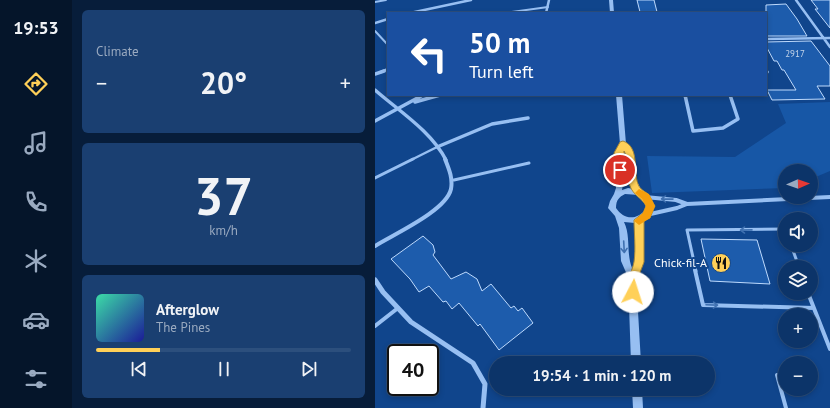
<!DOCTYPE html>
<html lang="en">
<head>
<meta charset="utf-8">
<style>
	body { margin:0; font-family:"PT Sans",sans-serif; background:#1a3f71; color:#f1f3f6; height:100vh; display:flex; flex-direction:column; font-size:15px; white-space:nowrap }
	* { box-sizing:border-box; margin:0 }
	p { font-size:13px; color:#9aaac0 }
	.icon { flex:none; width:22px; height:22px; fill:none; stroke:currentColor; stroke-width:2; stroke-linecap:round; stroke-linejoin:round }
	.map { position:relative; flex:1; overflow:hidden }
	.sheet { display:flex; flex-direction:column; gap:10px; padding:10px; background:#071d3a; width:303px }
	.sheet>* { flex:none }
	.guide { position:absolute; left:12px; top:12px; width:380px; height:84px; border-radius:0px; box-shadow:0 2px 6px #0003,0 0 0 1px #2c4f7d; background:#1a4fa0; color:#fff; overflow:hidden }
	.needle { width:26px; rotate:88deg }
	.fabs { position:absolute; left:403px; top:164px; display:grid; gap:8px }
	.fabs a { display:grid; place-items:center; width:40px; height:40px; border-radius:50%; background:#0c3469; box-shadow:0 2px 6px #0003,0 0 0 1px #2c4f7d; font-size:20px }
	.speed { position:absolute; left:12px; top:344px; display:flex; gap:8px; font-size:20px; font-weight:700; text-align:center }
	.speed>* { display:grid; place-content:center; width:52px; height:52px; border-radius:50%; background:#0c3469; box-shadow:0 2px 6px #0003,0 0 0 1px #2c4f7d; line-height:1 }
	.speed .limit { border:2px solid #111; border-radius:6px; background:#fff; color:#111 }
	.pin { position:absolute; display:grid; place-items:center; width:34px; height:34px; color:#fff; margin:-17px; border:2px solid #fff; border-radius:50%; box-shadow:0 1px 4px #0007 }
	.me { position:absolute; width:44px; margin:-22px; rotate:5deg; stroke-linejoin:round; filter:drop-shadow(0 0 3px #0008) }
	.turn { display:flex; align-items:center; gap:14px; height:84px; padding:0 16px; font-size:18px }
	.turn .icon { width:52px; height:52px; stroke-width:2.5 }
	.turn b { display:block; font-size:28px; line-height:34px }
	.big { font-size:30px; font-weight:800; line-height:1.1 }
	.sheet .card { flex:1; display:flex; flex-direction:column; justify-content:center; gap:6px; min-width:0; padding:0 14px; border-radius:6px; background:#1a3f71 }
	.sheet .dial { align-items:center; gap:0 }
	.dial b { font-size:52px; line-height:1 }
	.song { display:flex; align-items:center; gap:12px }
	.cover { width:48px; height:48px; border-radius:6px; background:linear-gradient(135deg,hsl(160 70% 55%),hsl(240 70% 35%)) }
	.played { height:4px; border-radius:2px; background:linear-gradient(90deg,#ffd058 25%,#2c4f7d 25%) }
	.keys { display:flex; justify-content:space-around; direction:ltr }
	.heat { display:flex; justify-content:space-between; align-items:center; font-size:22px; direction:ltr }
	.trip { position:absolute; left:114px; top:356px; width:226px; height:40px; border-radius:20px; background:#0c3469; box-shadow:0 2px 6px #0003,0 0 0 1px #2c4f7d; font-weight:800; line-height:40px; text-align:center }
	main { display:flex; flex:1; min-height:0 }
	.dock { display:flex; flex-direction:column; width:72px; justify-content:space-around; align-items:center; background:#05152a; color:#9aaac0 }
	.dock .icon { width:28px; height:28px }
	.dock .selected { color:#ffd058 }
	.dock b { font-size:18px; color:#f1f3f6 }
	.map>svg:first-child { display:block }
</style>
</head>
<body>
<main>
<nav class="dock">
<b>19:53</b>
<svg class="icon selected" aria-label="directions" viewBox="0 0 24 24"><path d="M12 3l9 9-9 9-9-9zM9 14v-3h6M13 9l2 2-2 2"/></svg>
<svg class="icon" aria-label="music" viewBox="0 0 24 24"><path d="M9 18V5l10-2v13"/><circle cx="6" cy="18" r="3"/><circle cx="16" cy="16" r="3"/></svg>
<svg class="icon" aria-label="phone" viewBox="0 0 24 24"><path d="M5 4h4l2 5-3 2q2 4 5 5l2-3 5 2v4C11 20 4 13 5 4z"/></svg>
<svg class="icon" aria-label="climate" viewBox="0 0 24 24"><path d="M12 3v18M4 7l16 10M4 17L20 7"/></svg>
<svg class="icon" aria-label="car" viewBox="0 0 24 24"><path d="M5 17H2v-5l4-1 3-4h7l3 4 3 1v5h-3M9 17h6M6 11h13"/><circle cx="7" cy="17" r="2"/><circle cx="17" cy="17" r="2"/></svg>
<svg class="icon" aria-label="filters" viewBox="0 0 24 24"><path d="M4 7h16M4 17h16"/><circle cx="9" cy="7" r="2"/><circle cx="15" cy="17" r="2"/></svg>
</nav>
<section class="sheet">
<div class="card"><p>Climate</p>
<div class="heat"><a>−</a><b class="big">20°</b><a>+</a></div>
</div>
<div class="card dial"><b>37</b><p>km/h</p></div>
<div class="card">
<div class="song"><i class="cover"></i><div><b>Afterglow</b><p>The Pines</p></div></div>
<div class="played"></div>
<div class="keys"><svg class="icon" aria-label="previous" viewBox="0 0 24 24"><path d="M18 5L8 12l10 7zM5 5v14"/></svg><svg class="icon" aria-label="pause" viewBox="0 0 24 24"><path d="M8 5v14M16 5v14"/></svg><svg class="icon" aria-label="next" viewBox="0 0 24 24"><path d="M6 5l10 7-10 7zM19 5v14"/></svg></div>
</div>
</section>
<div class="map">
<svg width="455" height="408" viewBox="0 0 455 408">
	<rect width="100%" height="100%" fill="#10458c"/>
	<path fill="#1757a6" d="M455 102V171L436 179V171H410V188L277 193 272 156 360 157 411 123 403 104Z"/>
	<path fill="#1d5cac" stroke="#bedafd" d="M262 0H279L282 12H265Z
		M436 0H455V28L440 9H443Z
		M411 4 422 19 432 36H391V5Z
		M436 41 455 66V86H442L450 99 397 100 392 90H421L409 70H407L402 61H399L391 46V42Z
		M48 236 58 245 60 252 58 255 76 279 91 272 102 279 107 291 116 284 136 308 139 306 143 311 147 308 158 323 124 350 105 324 103 326 84 303 77 309 71 301 68 302 54 286 44 292 35 279 16 259Z
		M326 239 382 240 395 284 335 281Z"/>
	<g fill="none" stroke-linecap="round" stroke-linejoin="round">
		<path stroke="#97bff2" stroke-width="2" d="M0 2 11 0
			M129 13 173 7
			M0 31 13 45"/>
		<path stroke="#97bff2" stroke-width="2.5" d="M36 160 62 147"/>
		<path stroke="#97bff2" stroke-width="3" d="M0 178 38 159
			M79 180 154 163
			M416 245 424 267
			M321 271 312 230 410 229"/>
		<path stroke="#97bff2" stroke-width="4" d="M320 270 328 305 439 308
			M433 293 455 349
			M0 326 23 308
			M402 375 411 408"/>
		<path stroke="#97bff2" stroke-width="2.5" d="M421 0 455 47
			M35 13 96 0
			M171 13 174 0
			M0 23 13 19
			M391 39 455 38
			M391 70 392 72
			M6 72 13 69"/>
		<path stroke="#97bff2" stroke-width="3.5" d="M391 71 392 72
			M0 74 9 71
			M0 90C24 111 56 131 71 160
			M310 95 318 131 348 128 363 119 355 95
			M40 102 65 95
			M0 121 48 95
			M62 147 117 124 153 118"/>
		<path stroke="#97bff2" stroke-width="4" d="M270 197 301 200 312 204 455 197
			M271 215 302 208 312 204
			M0 246C19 234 71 211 76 189 78 178 74 169 70 159"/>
		<path stroke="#97bff2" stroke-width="5" d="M0 280 8 292 36 322 98 363 110 384 108 408"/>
		<path fill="#97bff2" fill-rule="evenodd" d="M234 0H238L239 13H235Z
			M241 95H247L251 144 257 156 261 180 267 191 277 201C278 212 277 215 268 221V262L261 277 266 363H256L253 277 246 261 244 228 240 216 233 208 235 201 239 194 241 188V157L245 144ZM249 150C253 163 252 177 259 189L253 188 247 190C250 177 246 164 249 150ZM250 194 264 195 271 202 270 210C261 221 248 219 241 208 241 200 244 197 250 194ZM249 222 260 223V262L257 268C251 253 256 236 249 222Z
			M257 389H267L268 408H258Z"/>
	</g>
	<defs><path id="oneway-shaft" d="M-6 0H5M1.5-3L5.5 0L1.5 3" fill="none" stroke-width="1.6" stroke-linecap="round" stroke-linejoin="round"/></defs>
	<g stroke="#3f70b0">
		<use href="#oneway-shaft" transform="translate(292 199) rotate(-179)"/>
		<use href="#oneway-shaft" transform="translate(371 230) rotate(179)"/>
		<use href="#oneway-shaft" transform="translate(249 247) rotate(87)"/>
		<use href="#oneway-shaft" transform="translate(337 305) rotate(2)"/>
	</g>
	<path fill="#ffd058" stroke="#a68739" d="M248 141C265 147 258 171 263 184 265 190 270 191 274 195 276 198 278 203 280 206L275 218 269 221V262L263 278V292L262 295 258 297 254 295C248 282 257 274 259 262 261 248 259 233 259 220L268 213 271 206C267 198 258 195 255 186 250 175 255 160 249 151V170L245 173 241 170 239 153 245 142Z"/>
	<path fill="#f59e0b" d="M264 189 274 194 280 206 275 218 264 225 259 221 268 213 271 206 267 199 260 193Z"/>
	<defs>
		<symbol id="restaurant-disc" viewBox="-11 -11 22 22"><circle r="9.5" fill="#ffd058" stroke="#10458c"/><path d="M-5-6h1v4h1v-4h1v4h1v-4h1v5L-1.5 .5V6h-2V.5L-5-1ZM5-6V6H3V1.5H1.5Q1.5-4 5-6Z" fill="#111"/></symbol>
	</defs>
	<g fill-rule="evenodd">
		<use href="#restaurant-disc" x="335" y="252" width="22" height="22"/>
	</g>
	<g text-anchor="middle" stroke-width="4" stroke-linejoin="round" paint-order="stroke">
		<g font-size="9" fill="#c6d6ea">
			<text x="420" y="57">2917</text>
		</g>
		<g font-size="12" fill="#fff" stroke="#10458c" text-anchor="end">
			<text x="332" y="267">Chick-fil-A</text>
		</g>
	</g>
</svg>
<div class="fabs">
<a><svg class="needle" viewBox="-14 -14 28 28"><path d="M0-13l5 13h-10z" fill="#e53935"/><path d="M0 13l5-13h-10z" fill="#9aaac0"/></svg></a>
<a><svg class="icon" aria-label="sound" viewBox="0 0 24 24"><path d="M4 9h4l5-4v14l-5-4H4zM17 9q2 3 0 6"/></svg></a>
<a><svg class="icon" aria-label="layers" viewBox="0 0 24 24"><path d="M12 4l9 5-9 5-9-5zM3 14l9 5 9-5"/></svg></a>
<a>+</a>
<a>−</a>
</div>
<div class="speed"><div class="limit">40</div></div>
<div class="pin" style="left:245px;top:170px;background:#d93025"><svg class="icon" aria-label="arrive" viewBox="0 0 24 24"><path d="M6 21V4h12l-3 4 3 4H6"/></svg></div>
<svg class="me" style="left:258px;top:292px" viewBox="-20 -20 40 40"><circle r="19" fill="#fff"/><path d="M0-13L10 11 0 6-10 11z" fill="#ffd058"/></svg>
<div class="trip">19:54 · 1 min · 120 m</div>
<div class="guide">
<div class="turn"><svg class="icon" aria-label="left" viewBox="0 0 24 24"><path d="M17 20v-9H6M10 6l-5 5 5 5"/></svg><div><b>50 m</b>Turn left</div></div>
</div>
</div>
</main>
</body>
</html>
